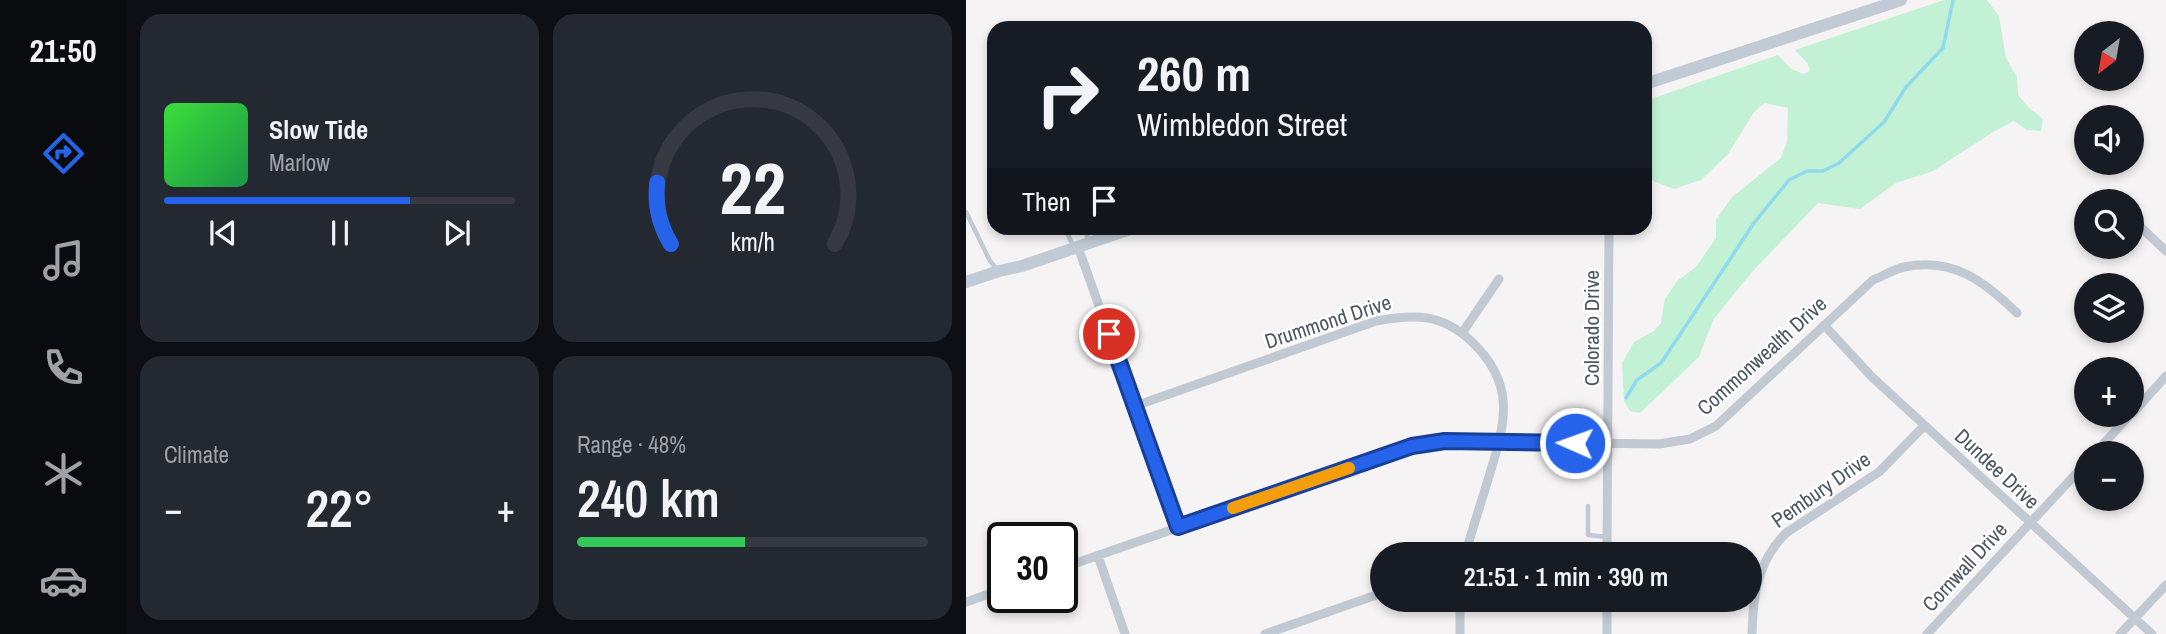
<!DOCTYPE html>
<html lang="en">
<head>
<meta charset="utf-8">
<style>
	body { margin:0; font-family:"Archivo Narrow",sans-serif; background:#242831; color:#f1f3f6; height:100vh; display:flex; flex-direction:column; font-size:26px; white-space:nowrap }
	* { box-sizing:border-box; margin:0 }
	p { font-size:23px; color:#9ea1a6 }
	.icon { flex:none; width:38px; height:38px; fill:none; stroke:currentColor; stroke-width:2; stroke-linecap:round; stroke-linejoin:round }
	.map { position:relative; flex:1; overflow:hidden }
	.sheet { display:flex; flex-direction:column; gap:14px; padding:14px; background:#0d0f14; width:840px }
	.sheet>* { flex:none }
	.top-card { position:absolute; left:21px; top:21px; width:665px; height:214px; border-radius:21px; box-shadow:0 4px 10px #0003; background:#171b24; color:#f1f3f6; overflow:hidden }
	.needle { width:46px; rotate:211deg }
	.controls { position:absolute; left:1108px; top:21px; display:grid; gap:14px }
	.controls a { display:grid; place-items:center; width:70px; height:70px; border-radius:50%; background:#171b24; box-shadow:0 4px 10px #0003; font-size:35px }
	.speed { position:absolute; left:21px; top:522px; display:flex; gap:14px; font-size:35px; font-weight:700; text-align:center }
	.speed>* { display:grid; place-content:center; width:91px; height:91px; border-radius:50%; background:#171b24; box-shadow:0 4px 10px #0003; line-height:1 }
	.speed .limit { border:4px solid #111; border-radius:10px; background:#fff; color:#111 }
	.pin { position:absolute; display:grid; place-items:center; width:60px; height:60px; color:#fff; margin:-30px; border:4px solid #fff; border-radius:50%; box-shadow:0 2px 7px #0007 }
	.me { position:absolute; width:77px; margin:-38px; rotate:272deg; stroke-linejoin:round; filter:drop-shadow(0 0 5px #0008) }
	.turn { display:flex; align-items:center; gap:24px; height:147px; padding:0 35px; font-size:32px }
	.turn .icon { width:91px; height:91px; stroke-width:2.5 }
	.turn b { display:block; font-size:49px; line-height:60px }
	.then { display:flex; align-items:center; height:66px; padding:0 35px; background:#0003; gap:14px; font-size:26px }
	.big { font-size:52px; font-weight:600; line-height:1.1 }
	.sheet .tile { flex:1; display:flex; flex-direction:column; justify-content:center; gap:10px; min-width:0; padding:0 24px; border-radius:21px; background:#242831 }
	.sheet .dial { align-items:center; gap:0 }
	.dial svg { height:182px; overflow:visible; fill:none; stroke:#363941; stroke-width:7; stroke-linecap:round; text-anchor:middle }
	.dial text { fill:#f1f3f6; stroke:none }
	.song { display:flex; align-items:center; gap:21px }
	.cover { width:84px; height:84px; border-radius:10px; background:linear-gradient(135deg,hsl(120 70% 55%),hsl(140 70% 35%)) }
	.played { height:7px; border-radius:4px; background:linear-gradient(90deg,#2563eb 70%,#363941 70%) }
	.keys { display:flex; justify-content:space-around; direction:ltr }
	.heat { display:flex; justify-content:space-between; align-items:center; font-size:38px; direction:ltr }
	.charge { height:10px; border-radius:5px; background:linear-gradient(90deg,#34c759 48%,#363941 0) }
	.sheet .tiles { flex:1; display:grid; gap:14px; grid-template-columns:repeat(2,1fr) }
	.trip { position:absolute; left:404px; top:542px; width:392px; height:70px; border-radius:35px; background:#171b24; box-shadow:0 4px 10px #0003; font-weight:600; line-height:70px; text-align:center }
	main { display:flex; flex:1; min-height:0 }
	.tab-bar { display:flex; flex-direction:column; width:126px; justify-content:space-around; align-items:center; background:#090b0e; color:#9ea1a6 }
	.tab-bar .icon { width:49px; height:49px }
	.tab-bar .active { color:#2563eb }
	.tab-bar b { font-size:32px; color:#f1f3f6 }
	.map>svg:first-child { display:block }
</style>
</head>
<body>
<main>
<nav class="tab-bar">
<b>21:50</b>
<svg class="icon active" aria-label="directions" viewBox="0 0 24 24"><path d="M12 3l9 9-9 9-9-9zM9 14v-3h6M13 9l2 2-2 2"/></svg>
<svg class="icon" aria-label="music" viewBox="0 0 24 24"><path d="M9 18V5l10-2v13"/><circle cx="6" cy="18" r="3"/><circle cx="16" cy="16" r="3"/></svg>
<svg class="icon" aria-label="phone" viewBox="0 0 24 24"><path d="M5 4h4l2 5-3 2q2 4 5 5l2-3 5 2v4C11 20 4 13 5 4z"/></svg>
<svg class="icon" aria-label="climate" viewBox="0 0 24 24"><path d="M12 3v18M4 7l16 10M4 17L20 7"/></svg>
<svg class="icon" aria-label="car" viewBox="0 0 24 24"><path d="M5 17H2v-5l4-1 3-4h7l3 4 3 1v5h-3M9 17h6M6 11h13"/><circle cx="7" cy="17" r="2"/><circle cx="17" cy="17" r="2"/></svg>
</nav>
<section class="sheet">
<div class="tiles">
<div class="tile">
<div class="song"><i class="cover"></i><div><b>Slow Tide</b><p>Marlow</p></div></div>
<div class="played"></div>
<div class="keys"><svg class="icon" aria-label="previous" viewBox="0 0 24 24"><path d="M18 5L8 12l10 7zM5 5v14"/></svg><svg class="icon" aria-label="pause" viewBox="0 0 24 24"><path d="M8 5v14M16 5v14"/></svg><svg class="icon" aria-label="next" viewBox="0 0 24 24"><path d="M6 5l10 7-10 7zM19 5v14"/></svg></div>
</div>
<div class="tile dial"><svg viewBox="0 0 100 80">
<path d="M14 69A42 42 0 1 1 86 69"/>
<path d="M14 69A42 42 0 0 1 8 42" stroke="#2563eb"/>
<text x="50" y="56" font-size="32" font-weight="700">22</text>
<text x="50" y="72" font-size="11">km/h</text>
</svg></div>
<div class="tile"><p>Climate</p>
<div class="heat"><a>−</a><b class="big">22°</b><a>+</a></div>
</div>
<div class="tile"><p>Range · 48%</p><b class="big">240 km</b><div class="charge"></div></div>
</div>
</section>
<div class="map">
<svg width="1200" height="634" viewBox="0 0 1200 634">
	<rect width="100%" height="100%" fill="#f5f3f3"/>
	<path fill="#c3f1d5" d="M978 0H1021L1033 16 1040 58 1051 77 1052 95 1063 108 1077 119 1075 131 1061 130 1048 121 1027 132 967 171 930 183 894 209 852 203 785 273 747 320 733 357 674 413 664 411 658 401 656 363 668 342 688 331 695 323 699 299 711 281 730 267 750 238V220L766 197 815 158 821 142 822 108 799 103 788 112 762 154 735 180 708 189 687 181 679 169V101L812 55 825 69 838 74 844 71 842 64 829 50Z"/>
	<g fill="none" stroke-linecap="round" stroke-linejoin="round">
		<path stroke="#90daee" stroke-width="3.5" d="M660 398 671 380 695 363 788 223 823 180 841 171H857L873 163 918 122 940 87 977 48 987 0"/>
		<path stroke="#c1cad2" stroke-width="4.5" d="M0 212 24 261 31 269
			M99 228 107 246
			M117 228 124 242
			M622 506V535L642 537"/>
		<path stroke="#c1cad2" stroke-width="9" d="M1141 196 1147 201
			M1166 219 1200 251
			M112 247 212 527
			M858 325 906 377 1186 634
			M496 333 533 279
			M169 406 410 321C448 314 475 313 505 341 550 383 540 421 524 473 516 500 507 527 499 555
			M1166 414 1200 376
			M1129 453 1164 415
			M641 555 643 228
			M132 556 159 634
			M96 568 446 446 479 441 693 444 724 439 750 426 907 280C917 276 928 269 938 267 987 257 1018 281 1051 313
			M494 600V634
			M0 602 37 589
			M299 634 416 593
			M641 634V600
			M786 634C787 595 791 562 820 533L913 472 958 426
			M961 634 1120 463
			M1154 634 1200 585"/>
		<path stroke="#c1cbd6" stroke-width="12" d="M679 84 935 0
			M0 282 33 271 56 266 167 228"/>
	</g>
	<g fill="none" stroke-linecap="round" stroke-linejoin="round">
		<defs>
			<path id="route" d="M143 334 212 527 446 446 479 441 609 443"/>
		</defs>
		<use href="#route" stroke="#184099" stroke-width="18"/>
		<use href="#route" stroke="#2563eb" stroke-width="12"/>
		<path stroke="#f59e0b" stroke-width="12" d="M267 508 383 468"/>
	</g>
	<g text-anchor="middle" stroke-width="5" stroke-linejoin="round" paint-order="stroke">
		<g font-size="21" fill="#4a5661" stroke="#fff">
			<text transform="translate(362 322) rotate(-18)" y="7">Drummond Drive</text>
			<text transform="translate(626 328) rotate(-90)" y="7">Colorado Drive</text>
			<text transform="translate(796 356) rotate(-42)" y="7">Commonwealth Drive</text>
			<text transform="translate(1031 469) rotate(43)" y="7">Dundee Drive</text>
			<text transform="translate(855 490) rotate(-35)" y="7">Pembury Drive</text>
			<text transform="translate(999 567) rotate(-47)" y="7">Cornwall Drive</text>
		</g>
	</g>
</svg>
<div class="controls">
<a><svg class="needle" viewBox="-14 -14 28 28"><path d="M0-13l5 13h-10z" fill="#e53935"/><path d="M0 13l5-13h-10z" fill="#9ea1a6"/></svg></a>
<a><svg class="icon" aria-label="sound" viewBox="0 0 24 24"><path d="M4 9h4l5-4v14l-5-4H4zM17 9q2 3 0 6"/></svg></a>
<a><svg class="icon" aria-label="search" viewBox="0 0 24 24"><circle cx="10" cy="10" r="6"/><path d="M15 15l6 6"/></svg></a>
<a><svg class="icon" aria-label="layers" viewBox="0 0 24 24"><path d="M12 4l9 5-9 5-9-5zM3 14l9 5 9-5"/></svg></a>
<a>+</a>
<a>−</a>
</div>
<div class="speed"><div class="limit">30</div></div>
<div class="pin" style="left:143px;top:334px;background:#d93025"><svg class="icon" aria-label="arrive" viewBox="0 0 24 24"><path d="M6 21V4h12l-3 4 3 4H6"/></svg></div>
<svg class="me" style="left:609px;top:443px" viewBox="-20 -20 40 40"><circle r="17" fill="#2563eb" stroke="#fff" stroke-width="3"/><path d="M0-11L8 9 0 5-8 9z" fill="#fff"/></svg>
<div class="trip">21:51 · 1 min · 390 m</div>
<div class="top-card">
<div class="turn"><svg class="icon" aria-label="right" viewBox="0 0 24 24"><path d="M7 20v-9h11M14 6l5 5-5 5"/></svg><div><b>260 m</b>Wimbledon Street</div></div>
<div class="then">Then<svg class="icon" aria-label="arrive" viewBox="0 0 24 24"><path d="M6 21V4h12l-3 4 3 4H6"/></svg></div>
</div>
</div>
</main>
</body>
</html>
